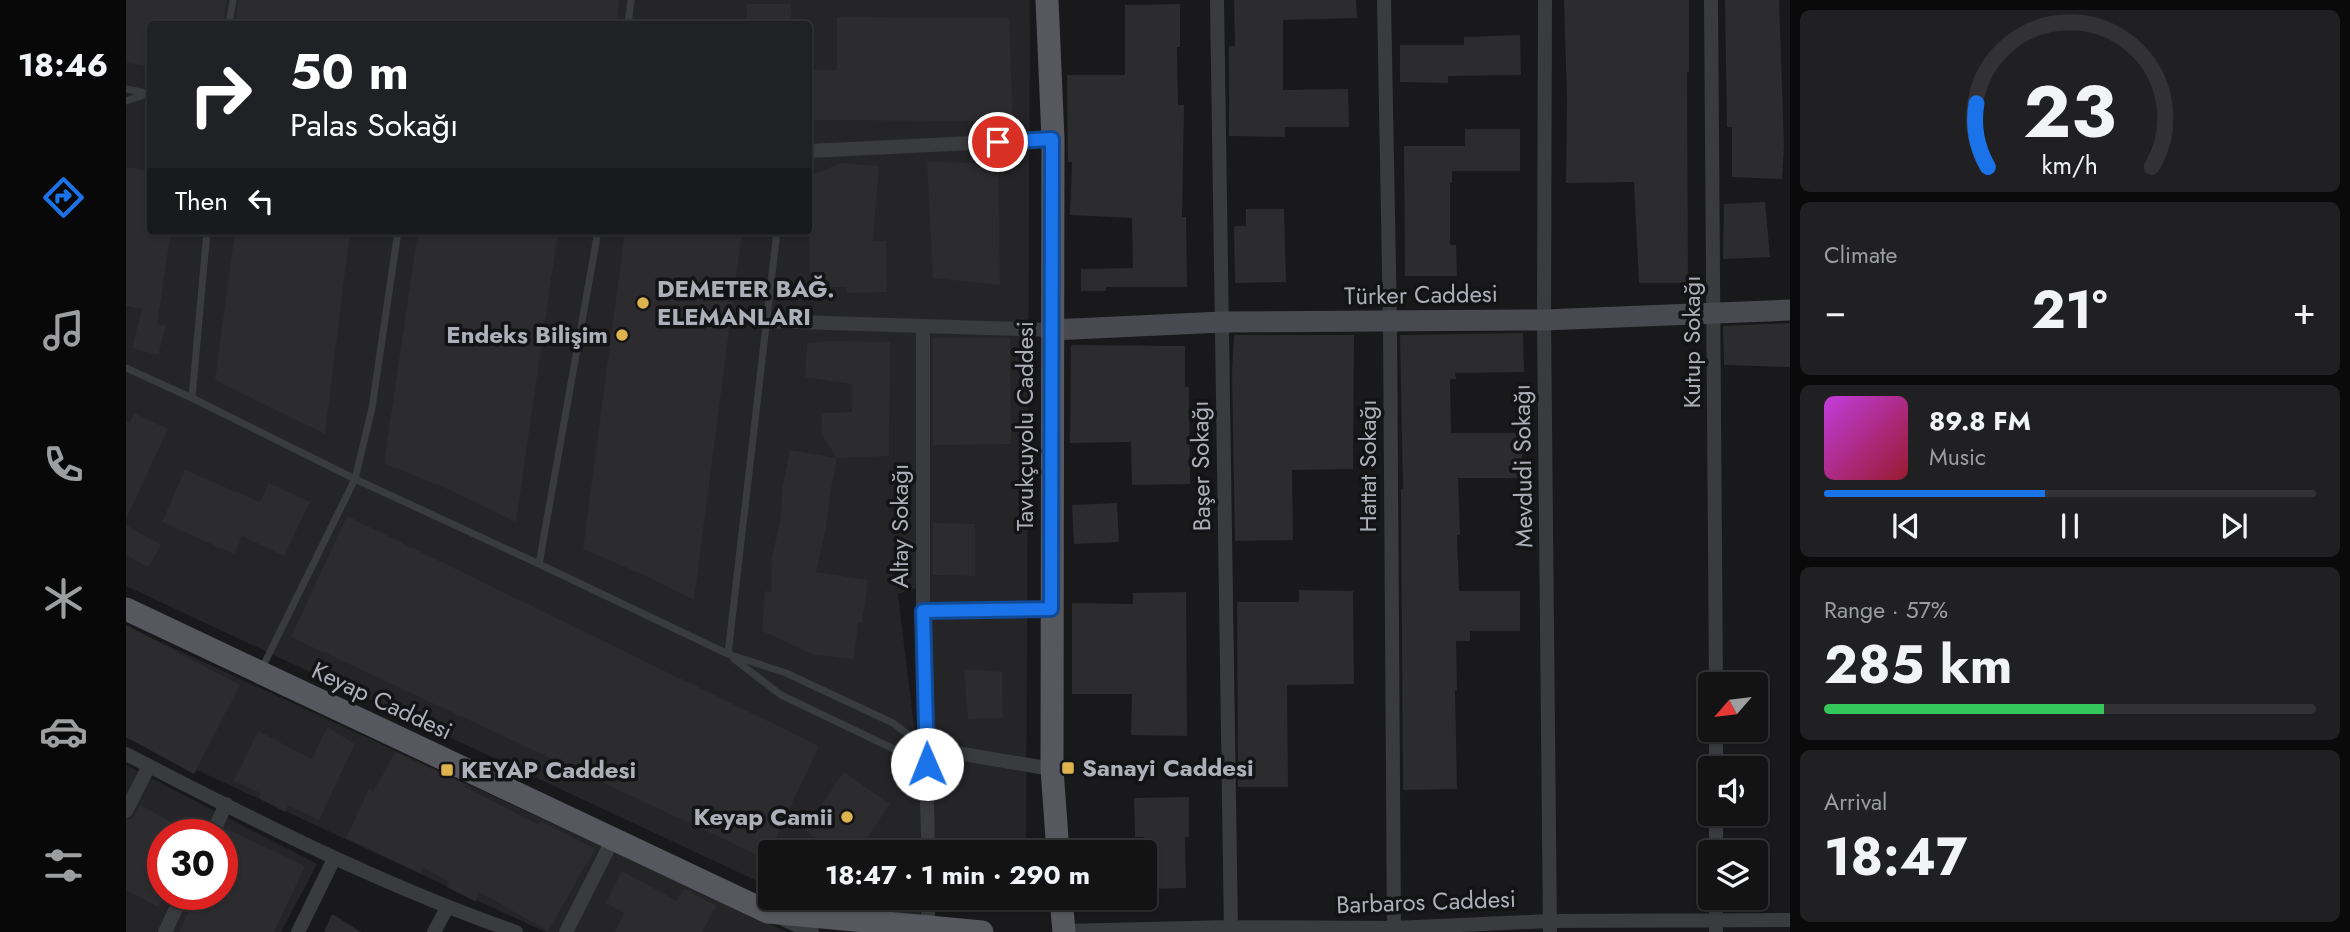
<!DOCTYPE html>
<html lang="en">
<head>
<meta charset="utf-8">
<style>
	body { margin:0; font-family:Jost,sans-serif; background:#202022; color:#f1f3f6; height:100vh; display:flex; flex-direction:column; font-size:26px; white-space:nowrap }
	* { box-sizing:border-box; margin:0 }
	p { font-size:23px; color:#9d9ea0 }
	.icon { flex:none; width:38px; height:38px; fill:none; stroke:currentColor; stroke-width:2; stroke-linecap:round; stroke-linejoin:round }
	.map { position:relative; flex:1; overflow:hidden }
	.panel { display:flex; flex-direction:column; gap:10px; padding:10px; background:#0a0a0b; width:560px }
	.panel>* { flex:none }
	.banner { position:absolute; left:21px; top:21px; width:665px; height:214px; border-radius:7px; box-shadow:0 2px 5px #0004,0 0 0 2px #323234; background:#202124; color:#fff; overflow:hidden }
	.needle { width:46px; rotate:242deg }
	.fabs { position:absolute; left:1572px; top:672px; display:grid; gap:14px }
	.fabs a { display:grid; place-items:center; width:70px; height:70px; border-radius:7px; background:#131314; box-shadow:0 2px 5px #0004,0 0 0 2px #323234; font-size:35px }
	.speed { position:absolute; left:21px; top:819px; display:flex; gap:14px; font-size:35px; font-weight:700; text-align:center }
	.speed>* { display:grid; place-content:center; width:91px; height:91px; border-radius:50%; background:#131314; box-shadow:0 2px 5px #0004,0 0 0 2px #323234; line-height:1 }
	.speed .limit { border:10px solid #d22; background:#fff; color:#111 }
	.pin { position:absolute; display:grid; place-items:center; width:60px; height:60px; color:#fff; margin:-30px; border:4px solid #fff; border-radius:50%; box-shadow:0 2px 7px #0007 }
	.me { position:absolute; width:77px; margin:-38px; rotate:359deg; stroke-linejoin:round; filter:drop-shadow(0 0 5px #0008) }
	.turn { display:flex; align-items:center; gap:24px; height:147px; padding:0 28px; font-size:32px }
	.turn .icon { width:91px; height:91px; stroke-width:2.5 }
	.turn b { display:block; font-size:49px; line-height:60px }
	.then { display:flex; align-items:center; height:66px; padding:0 28px; background:#0003; gap:14px; font-size:26px }
	.big { font-size:52px; font-weight:700; line-height:1.1 }
	.panel .tile { flex:1; display:flex; flex-direction:column; justify-content:center; gap:10px; min-width:0; padding:0 24px; border-radius:10px; background:#202022 }
	.panel .dial { align-items:center; gap:0 }
	.dial svg { height:182px; overflow:visible; fill:none; stroke:#323234; stroke-width:7; stroke-linecap:round; text-anchor:middle }
	.dial text { fill:#f1f3f6; stroke:none }
	.song { display:flex; align-items:center; gap:21px }
	.cover { width:84px; height:84px; border-radius:10px; background:linear-gradient(135deg,hsl(290 70% 55%),hsl(350 70% 35%)) }
	.played { height:7px; border-radius:4px; background:linear-gradient(90deg,#1a73e8 45%,#323234 45%) }
	.keys { display:flex; justify-content:space-around; direction:ltr }
	.heat { display:flex; justify-content:space-between; align-items:center; font-size:38px; direction:ltr }
	.charge { height:10px; border-radius:5px; background:linear-gradient(90deg,#34c759 57%,#323234 0) }
	.trip { position:absolute; left:632px; top:840px; width:399px; height:70px; border-radius:7px; background:#131314; box-shadow:0 2px 5px #0004,0 0 0 2px #323234; font-weight:700; line-height:70px; text-align:center }
	main { display:flex; flex:1; min-height:0 }
	.dock { display:flex; flex-direction:column; width:126px; justify-content:space-around; align-items:center; background:#080808; color:#9d9ea0 }
	.dock .icon { width:49px; height:49px }
	.dock .on { color:#1a73e8 }
	.dock b { font-size:32px; color:#f1f3f6 }
	.map>svg:first-child { display:block }
</style>
</head>
<body>
<main>
<nav class="dock">
<b>18:46</b>
<svg class="icon on" aria-label="directions" viewBox="0 0 24 24"><path d="M12 3l9 9-9 9-9-9zM9 14v-3h6M13 9l2 2-2 2"/></svg>
<svg class="icon" aria-label="music" viewBox="0 0 24 24"><path d="M9 18V5l10-2v13"/><circle cx="6" cy="18" r="3"/><circle cx="16" cy="16" r="3"/></svg>
<svg class="icon" aria-label="phone" viewBox="0 0 24 24"><path d="M5 4h4l2 5-3 2q2 4 5 5l2-3 5 2v4C11 20 4 13 5 4z"/></svg>
<svg class="icon" aria-label="climate" viewBox="0 0 24 24"><path d="M12 3v18M4 7l16 10M4 17L20 7"/></svg>
<svg class="icon" aria-label="car" viewBox="0 0 24 24"><path d="M5 17H2v-5l4-1 3-4h7l3 4 3 1v5h-3M9 17h6M6 11h13"/><circle cx="7" cy="17" r="2"/><circle cx="17" cy="17" r="2"/></svg>
<svg class="icon" aria-label="filters" viewBox="0 0 24 24"><path d="M4 7h16M4 17h16"/><circle cx="9" cy="7" r="2"/><circle cx="15" cy="17" r="2"/></svg>
</nav>
<div class="map">
<svg width="1664" height="932" viewBox="0 0 1664 932">
	<rect width="100%" height="100%" fill="#19191b"/>
	<path fill="#252528" fill-rule="evenodd" d="M0 0H904L900 852H809L801 584 772 594 794 777V852H644V887L0 586ZM24 24H682V231H24Z
		M0 626 661 932H419L0 737Z
		M0 765 191 864 155 932H0ZM37 835H96V894H37Z
		M667 898H794V921L684 906Z
		M810 898H900V909L811 912Z"/>
	<path fill="#2c2c2f" d="M0 0H101L97 24H24V66L0 63Z
		M113 0H493L490 24H109Z
		M1108 0H1230L1231 18 1157 20V90L1222 89 1223 127H1159V137L1103 136V46H1109Z
		M1438 0H1563V72H1561L1562 283H1513L1508 182 1440 183 1441 99Z
		M1599 0H1653L1658 146 1656 179 1606 177V127H1601Z
		M621 4H665V24H621Z
		M1054 4V47H1051L1052 105H1058L1056 217H1060L1061 287H980V291H955V269L1007 268 1006 218 944 215 946 162H942L941 75H999V5Z
		M711 17 883 18 887 128 851 129V121L682 120V70H711Z
		M1394 35 1395 75 1322 76V83L1274 82V45H1338V37Z
		M1339 129H1394V171H1326V183H1324V245H1330L1331 276H1279L1278 146H1339Z
		M801 162 872 163 874 285 807 278Z
		M714 163 753 166 747 241H760L761 292 721 293 720 287H684L682 177Z
		M0 167 24 171V231H45L31 324 40 326 32 355 6 348 16 309 0 306Z
		M1639 202 1644 257 1597 259 1598 204Z
		M1120 209H1158L1160 282 1109 283 1108 226H1120Z
		M109 231H224L199 434 89 380Z
		M292 231H432L390 522 326 491 258 463Z
		M499 231H616L568 600 513 573 457 549Z
		M1664 323V367L1598 365 1597 326Z
		M1397 333 1398 372 1329 373 1330 379H1324L1325 433H1396V478H1332L1334 535H1331L1333 591H1394V631H1344V641H1330L1331 690H1329L1331 789 1277 790 1275 489H1277L1274 335Z
		M1108 335H1228L1227 469 1166 470 1167 540 1109 541 1106 372Z
		M807 338H884L885 444 807 445Z
		M705 341 764 342 763 456 711 458 695 434 696 413 726 412V384L679 377 681 343Z
		M945 345 1059 346V387H1063L1064 484 1006 485 1005 442 944 443Z
		M8 413 42 429 0 519V421L4 423Z
		M664 450 711 458 705 489 700 527 690 572 742 580 736 623H732L728 659 686 654 636 631 639 591 645 592 646 557 654 522 657 485Z
		M59 470 134 502 143 483 184 502 158 556 116 536 108 554 36 522Z
		M991 503 993 542 948 544 946 505Z
		M221 516 693 746 640 859 165 637Z
		M807 523 849 524V576L807 575Z
		M0 525 35 545 22 567 0 555Z
		M1173 590 1227 591 1228 684 1161 685 1162 787H1112L1111 602H1173Z
		M1060 592 1061 736 1005 735 1006 694H946V603L1007 604V593Z
		M0 625 114 685 68 774 0 737Z
		M838 669 876 672 877 718 842 719Z
		M201 727 229 744 193 820 162 805 159 812 133 798 135 793 108 781 132 731 186 759Z
		M269 752 340 785 339 787 413 825 415 821 469 849 422 931 353 892 350 902 321 887 323 882 297 867 294 873 220 838 243 789 247 792Z
		M718 772 764 804 731 852H710L678 830Z
		M1063 797V837H1059L1060 888 1018 889V837H1009L1008 798Z
		M14 805 69 835H37V898L32 907 0 890V821L8 816Z
		M101 829 179 866 148 932H53L71 894H96V841Z
		M496 871 551 901 558 888 590 906 576 932H489L498 913 480 903Z
		M206 914 235 932H198Z"/>
	<g fill="none" stroke-linecap="round" stroke-linejoin="round">
		<path stroke="#3a3b3f" stroke-width="7" d="M103 24 107 0
			M502 24 505 0
			M0 89 20 93
			M0 101 24 93
			M0 368 66 398 229 479 413 564 602 654 660 673 767 723 800 748
			M66 398 81 231
			M413 564 472 231
			M602 654 651 231
			M608 659 655 695 770 750 801 748
			M136 668 229 479 246 408 272 231"/>
		<path stroke="#3a3b3f" stroke-width="14" d="M1091 0 1105 932
			M1258 0 1264 323 1268 932
			M1419 0 1418 320 1424 932
			M1585 0 1590 684
			M682 151 927 139
			M639 321 926 330
			M797 326V606L802 852
			M797 611 925 609
			M1590 730V768
			M801 748 926 769
			M0 754C127 820 255 885 390 932
			M0 811 23 766
			M1590 814V852
			M86 835 100 804
			M802 898V932
			M1590 898V932
			M659 920 686 932
			M938 931 1105 927 1268 928 1424 921 1664 920
			M39 932 57 894
			M172 932 208 859
			M308 932 321 908
			M440 932 487 839"/>
		<path stroke="#494a4f" stroke-width="21" d="M926 330 1096 322 1418 320 1664 310"/>
		<path stroke="#57585e" stroke-width="23" d="M921 0 927 139 926 769 932 852
			M0 609 642 912 856 932
			M935 898 938 932"/>
	</g>
	<g fill="none" stroke-linecap="round" stroke-linejoin="round">
		<defs>
			<path id="route" d="M801 764 797 611 925 609 926 139 872 142"/>
		</defs>
		<use href="#route" stroke="#114b97" stroke-width="18"/>
		<use href="#route" stroke="#1a73e8" stroke-width="12"/>
	</g>
	<g fill="#deb34d" stroke="#141416" stroke-width="2.5">
		<circle cx="517" cy="303" r="7"/>
		<circle cx="496" cy="335" r="7"/>
		<rect x="935" y="761" width="14" height="14" rx="3.5"/>
		<rect x="314" y="763" width="14" height="14" rx="3.5"/>
		<circle cx="721" cy="817" r="7"/>
	</g>
	<g text-anchor="middle" stroke-width="7" stroke-linejoin="round" paint-order="stroke">
		<g font-size="24" font-weight="bold" fill="#adb0b9" stroke="#141416" text-anchor="start">
			<text x="531" y="297">DEMETER BAĞ.<tspan x="531" dy="28">ELEMANLARI</tspan></text>
			<text x="482" y="343" text-anchor="end">Endeks Bilişim</text>
			<text x="956" y="776">Sanayi Caddesi</text>
			<text x="335" y="778">KEYAP Caddesi</text>
			<text x="707" y="825" text-anchor="end">Keyap Camii</text>
		</g>
		<g font-size="24" fill="#adb0b9" stroke="#141416">
			<text transform="translate(1295 295) rotate(-1)" y="8">Türker Caddesi</text>
			<text transform="translate(1566 342) rotate(-90)" y="8">Kutup Sokağı</text>
			<text transform="translate(899 426) rotate(-90)" y="8">Tavukçuyolu Caddesi</text>
			<text transform="translate(1075 466) rotate(-91)" y="8">Başer Sokağı</text>
			<text transform="translate(1242 466) rotate(-90)" y="8">Hattat Sokağı</text>
			<text transform="translate(1397 466) rotate(-91)" y="8">Mevdudi Sokağı</text>
			<text transform="translate(774 526) rotate(-90)" y="8">Altay Sokağı</text>
			<text transform="translate(256 701) rotate(25)" y="8">Keyap Caddesi</text>
			<text transform="translate(1300 902) rotate(-2)" y="8">Barbaros Caddesi</text>
		</g>
	</g>
</svg>
<div class="fabs">
<a><svg class="needle" viewBox="-14 -14 28 28"><path d="M0-13l5 13h-10z" fill="#e53935"/><path d="M0 13l5-13h-10z" fill="#9d9ea0"/></svg></a>
<a><svg class="icon" aria-label="sound" viewBox="0 0 24 24"><path d="M4 9h4l5-4v14l-5-4H4zM17 9q2 3 0 6"/></svg></a>
<a><svg class="icon" aria-label="layers" viewBox="0 0 24 24"><path d="M12 4l9 5-9 5-9-5zM3 14l9 5 9-5"/></svg></a>
</div>
<div class="speed"><div class="limit">30</div></div>
<div class="pin" style="left:872px;top:142px;background:#d93025"><svg class="icon" aria-label="arrive" viewBox="0 0 24 24"><path d="M6 21V4h12l-3 4 3 4H6"/></svg></div>
<svg class="me" style="left:801px;top:764px" viewBox="-20 -20 40 40"><circle r="19" fill="#fff"/><path d="M0-13L10 11 0 6-10 11z" fill="#1a73e8"/></svg>
<div class="trip">18:47 · 1 min · 290 m</div>
<div class="banner">
<div class="turn"><svg class="icon" aria-label="right" viewBox="0 0 24 24"><path d="M7 20v-9h11M14 6l5 5-5 5"/></svg><div><b>50 m</b>Palas Sokağı</div></div>
<div class="then">Then<svg class="icon" aria-label="left" viewBox="0 0 24 24"><path d="M17 20v-9H6M10 6l-5 5 5 5"/></svg></div>
</div>
</div>
<section class="panel">
<div class="tile dial"><svg viewBox="0 0 100 80">
<path d="M14 69A42 42 0 1 1 86 69"/>
<path d="M14 69A42 42 0 0 1 9 41" stroke="#1a73e8"/>
<text x="50" y="56" font-size="32" font-weight="700">23</text>
<text x="50" y="72" font-size="11">km/h</text>
</svg></div>
<div class="tile"><p>Climate</p>
<div class="heat"><a>−</a><b class="big">21°</b><a>+</a></div>
</div>
<div class="tile">
<div class="song"><i class="cover"></i><div><b>89.8 FM</b><p>Music</p></div></div>
<div class="played"></div>
<div class="keys"><svg class="icon" aria-label="previous" viewBox="0 0 24 24"><path d="M18 5L8 12l10 7zM5 5v14"/></svg><svg class="icon" aria-label="pause" viewBox="0 0 24 24"><path d="M8 5v14M16 5v14"/></svg><svg class="icon" aria-label="next" viewBox="0 0 24 24"><path d="M6 5l10 7-10 7zM19 5v14"/></svg></div>
</div>
<div class="tile"><p>Range · 57%</p><b class="big">285 km</b><div class="charge"></div></div>
<div class="tile"><p>Arrival</p><b class="big">18:47</b></div>
</section>
</main>
</body>
</html>
